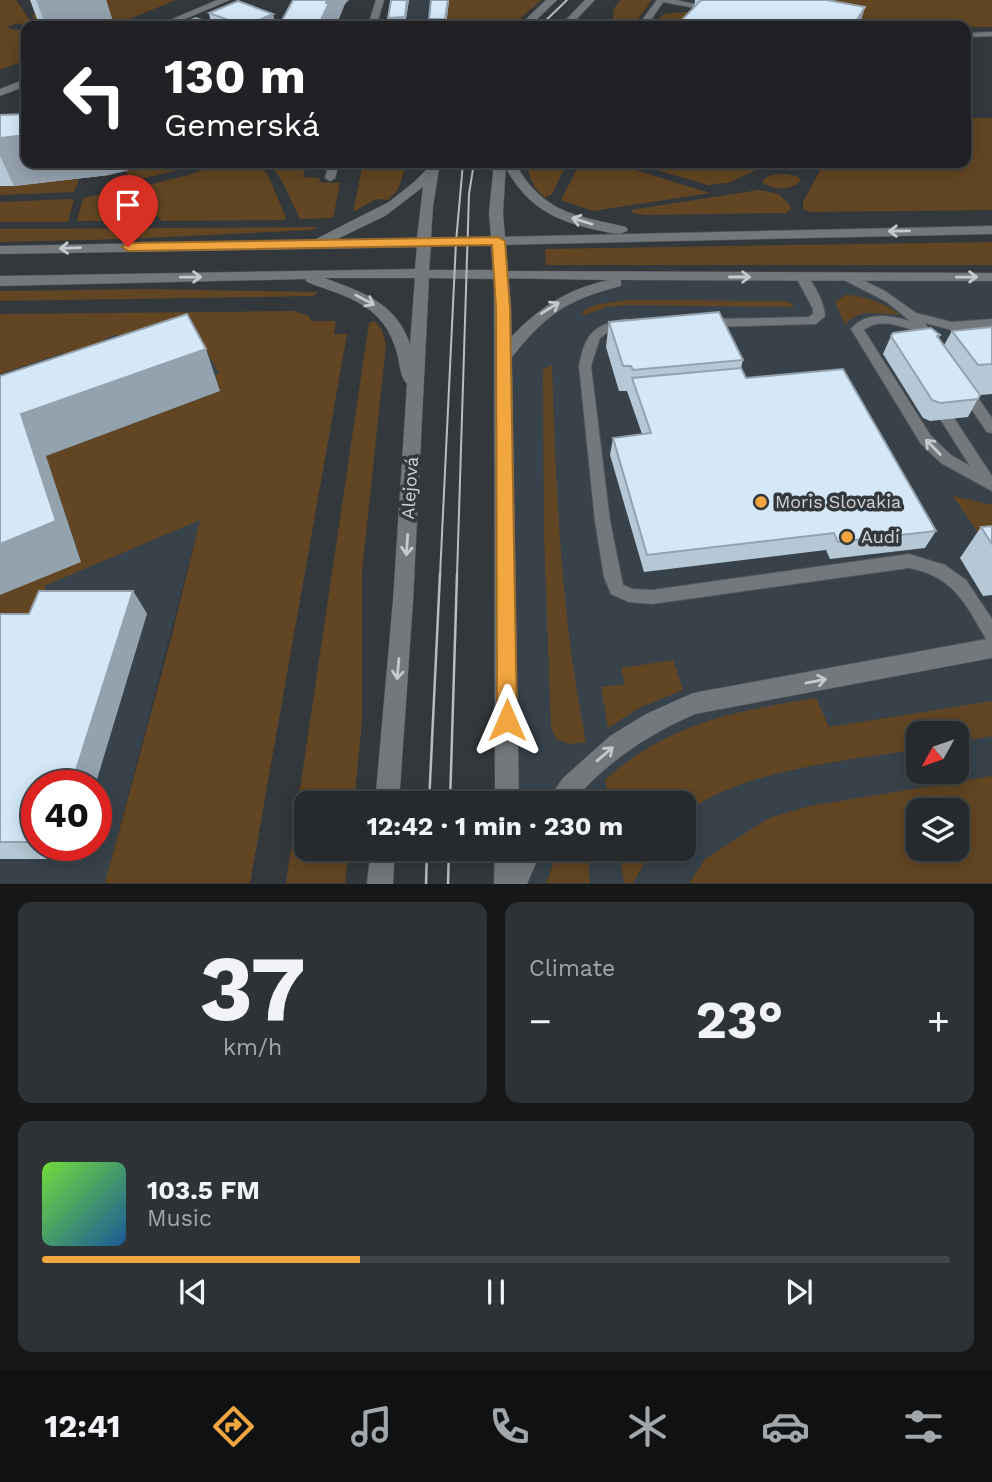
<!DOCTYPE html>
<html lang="en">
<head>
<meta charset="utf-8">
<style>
	body { margin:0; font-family:"Work Sans",sans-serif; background:#2e3235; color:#f1f3f6; height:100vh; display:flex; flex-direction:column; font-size:26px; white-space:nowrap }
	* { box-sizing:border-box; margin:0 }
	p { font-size:23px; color:#a4a7aa }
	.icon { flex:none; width:38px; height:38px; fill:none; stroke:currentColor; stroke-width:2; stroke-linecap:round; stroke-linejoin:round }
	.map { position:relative; height:884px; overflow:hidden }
	.drawer { display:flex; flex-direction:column; gap:18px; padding:18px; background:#151719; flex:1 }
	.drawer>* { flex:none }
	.banner { position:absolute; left:21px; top:21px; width:950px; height:147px; border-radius:14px; box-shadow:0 4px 18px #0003,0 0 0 2px #424649; background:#202124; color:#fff; overflow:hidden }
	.needle { width:46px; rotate:230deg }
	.tools { position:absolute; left:906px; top:721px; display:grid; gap:14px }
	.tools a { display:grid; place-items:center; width:63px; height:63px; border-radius:14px; background:#262a2d; box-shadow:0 4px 18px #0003,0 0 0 2px #424649; font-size:35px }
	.speed { position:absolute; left:21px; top:770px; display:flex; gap:14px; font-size:35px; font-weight:700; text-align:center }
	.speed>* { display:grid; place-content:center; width:91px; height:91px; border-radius:50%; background:#262a2d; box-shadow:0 4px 18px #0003,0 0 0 2px #424649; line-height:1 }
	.speed .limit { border:10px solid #d22; background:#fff; color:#111 }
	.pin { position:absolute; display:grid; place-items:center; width:60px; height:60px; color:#fff; margin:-72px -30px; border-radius:50% 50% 50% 0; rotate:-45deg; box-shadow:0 0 7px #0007 }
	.pin .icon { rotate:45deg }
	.me { position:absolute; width:77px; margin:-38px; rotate:0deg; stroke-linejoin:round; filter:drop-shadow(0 0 5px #0008) }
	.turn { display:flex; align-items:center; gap:24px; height:147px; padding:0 28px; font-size:32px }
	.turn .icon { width:91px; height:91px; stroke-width:2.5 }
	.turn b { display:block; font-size:49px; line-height:60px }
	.big { font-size:52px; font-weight:700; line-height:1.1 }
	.drawer .tile { flex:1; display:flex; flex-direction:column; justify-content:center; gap:10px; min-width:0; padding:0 24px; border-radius:14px; background:#2e3235 }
	.drawer .dial { align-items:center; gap:0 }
	.dial b { font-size:91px; line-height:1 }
	.song { display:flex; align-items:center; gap:21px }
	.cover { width:84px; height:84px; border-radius:10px; background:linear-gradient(135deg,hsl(100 70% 55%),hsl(210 70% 35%)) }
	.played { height:7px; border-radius:4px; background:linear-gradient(90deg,#f1a640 35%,#424649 35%) }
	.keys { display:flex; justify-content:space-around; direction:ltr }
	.heat { display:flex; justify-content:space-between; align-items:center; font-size:38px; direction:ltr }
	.drawer .tiles { flex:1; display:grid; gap:18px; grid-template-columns:1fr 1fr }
	.tile:last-child { grid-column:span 2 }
	.trip { position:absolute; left:294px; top:791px; width:402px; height:70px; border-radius:14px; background:#262a2d; box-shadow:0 4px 18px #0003,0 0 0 2px #424649; font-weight:700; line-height:70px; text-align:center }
	.dock { display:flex; height:112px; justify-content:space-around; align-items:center; background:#0f1112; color:#a4a7aa }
	.dock .icon { width:49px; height:49px }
	.dock .current { color:#f1a640 }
	.dock b { font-size:32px; color:#f1f3f6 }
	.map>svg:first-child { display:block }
</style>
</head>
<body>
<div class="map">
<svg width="992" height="884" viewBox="0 0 992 884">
	<rect width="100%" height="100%" fill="#33383c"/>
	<path fill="#37424a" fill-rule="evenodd" d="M393 0H449L446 26H389Z
		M672 276 992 277V883H507V849H684V803H507L503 357 537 317 612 283ZM919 733H957V772H919ZM919 810H957V849H919Z
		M235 320 200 520 105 883H0V330ZM37 786H96V845H37Z"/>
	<path fill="#624623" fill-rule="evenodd" d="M0 0H16L34 26H26V30L20 23 8 26 10 29 23 31 26 35V60L0 70Z
		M49 0H176L112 26H95L113 22 38 19 42 26H40L32 16Z
		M449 0H541L512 26H446Z
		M621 0H652L638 19 654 23 664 14 695 11 690 26H609L613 21 614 8Z
		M694 0H992V27L825 26Z
		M966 118H992V210L810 212 803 209V202L824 163H966Z
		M161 163H204L134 181 130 180 126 171Z
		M223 163H257L268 175 286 218 284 220 162 221 131 189 189 175Z
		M270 163H306L303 177 320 178 319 182 340 183 333 218 300 219 284 185Z
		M363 163H407L398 189 388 200 376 199 353 212Z
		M528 163H567L552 194 545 198C534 188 528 179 528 163Z
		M580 163H612L710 193 593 211 561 200Z
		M633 163H802L793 166 767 165 728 183 708 185Z
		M785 174 797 176 801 181C790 191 774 190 763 183V180L771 175Z
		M79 179 74 192 0 195V186Z
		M125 190 155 221H77L83 198Z
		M759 190 779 194 790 205 791 209 786 213 645 215 633 213 631 210Z
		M74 199 68 222H0V202Z
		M319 227 310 230 126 239 0 242V229Z
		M992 242V265H546L545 249Z
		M148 289 318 292 313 296 0 301V291Z
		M845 295C860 294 888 304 899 314 880 316 860 306 845 325L835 302Z
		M625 300 787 301 795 307 627 305 607 307 585 315 581 312 595 305Z
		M294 311 309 316 311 321H336L334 334H347L250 883H105L171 639 200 520 44 586 56 614 0 637V595L81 561 46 456 220 391 213 376 219 373 205 349 116 335 104 339 109 351 66 358 63 353 0 374V314Z
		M375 321 382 330 386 345 362 572V721L354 803H306V849H349L345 883H286L369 323Z
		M552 365C556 492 561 617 586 742L569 744 556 739 551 727 544 535 543 370Z
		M953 496 992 505V547L985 543Z
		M673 660 683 690 639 708 608 728 601 687 625 684 621 668Z
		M816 698 829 727 992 701V736L957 742V733H919V749C854 760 732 770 684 816V803H610L605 780C668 723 736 711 816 698Z
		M992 776V883H689L705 859 769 818 810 806ZM919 810H957V849H919Z
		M559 849H587L590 883H546Z
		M618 849H653L633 883H624Z"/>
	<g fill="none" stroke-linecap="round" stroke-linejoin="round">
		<defs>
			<path id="service" d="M376 0H384L376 26H368Z
				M657 0H676L717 9 713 11 663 2 650 21H644L643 19Z
				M992 32V36L966 37 967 33Z
				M329 163H339L335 178 330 181 325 178Z
				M802 273C813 279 825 304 825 316L816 324 708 327 702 323 708 319 809 317 813 314V309L796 277Z
				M850 274 885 291 916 313 952 322 992 319V327L952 330 925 323 930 331 924 335C907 328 881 316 864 330L931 436 951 455 970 466 940 419 942 415H952L992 476V491L941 463 921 444 851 329C866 311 889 315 910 321L887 302 846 281V275Z
				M625 319 629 320 631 323 629 326 611 330 600 338 591 366 610 521 623 585 633 589 652 590 909 554 945 565 966 580 992 619V641L986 639C965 603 953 576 909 568L652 604 629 602 611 594 604 577 595 521 579 366C585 334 593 325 625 319Z
				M966 386 971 388 992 418V433L987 432 959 391Z"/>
			<path id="minor" d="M217 0H230L169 26H156Z
				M26 79V86L0 96V89Z
				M503 163H515C543 213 574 215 626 227L628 230C620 237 607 232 597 230 551 220 525 205 503 163Z
				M992 226V234L498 245 491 241 498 237Z
				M501 271 992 273V281L621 280V286C565 300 544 316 509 361L503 362 495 357 497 353C528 316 560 290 609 280L496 278 494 275 496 272Z
				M992 638V658L695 714C647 735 605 763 572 803H545L563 778 610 736 646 714 693 693Z
				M517 849H542L527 884H500Z"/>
			<path id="tertiary" d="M546 0H557L530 26H519Z
				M585 0H595L570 26H560Z
				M428 163H440L433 206 431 238 491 237 489 213 494 163H506L503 213 511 307 519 803H495L494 279 429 278 413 601 399 803H375L393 601 407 384C400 377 400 364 397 353 384 305 350 298 307 282L305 279 0 286V276L415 269 417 247 0 254V246L314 240 389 202 414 182 427 169ZM423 187 417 238 335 240 385 216ZM491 245 493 270H429L431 246ZM324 278H415L410 344C396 303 363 292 324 278Z
				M371 849H395L393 884H367Z
				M495 849H519L520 884H494Z"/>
		</defs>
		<use href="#service" stroke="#515559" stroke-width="2"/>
		<use href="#minor" stroke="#515559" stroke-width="1"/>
		<use href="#tertiary" stroke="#515559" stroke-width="1"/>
		<use href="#service" fill="#73787d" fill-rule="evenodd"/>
		<use href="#minor" fill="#73787d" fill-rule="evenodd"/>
		<use href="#tertiary" fill="#73787d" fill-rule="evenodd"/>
		<path stroke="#b9bcbf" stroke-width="2" d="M540 26 567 0
			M440 576 456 242 463 163
			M457 576 469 194 474 163"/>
		<path stroke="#b9bcbf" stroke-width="2.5" d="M429 803 440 574
			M450 803 457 574
			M426 884 427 849
			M448 884 449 849"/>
	</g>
	<path fill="#b6c8d5" d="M30 0H106L113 22 95 26H42L37 19Z
		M391 0H409L405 25H404V26H386Z
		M431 0H449L446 26H429V19Z
		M695 0H827L865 7 859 26H676L694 8Z
		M209 13 276 26H175L211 24Z
		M0 115 109 175 14 186H0Z
		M609 322 743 360 741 368 746 378 936 531 925 548 830 559 826 550 644 572 610 455 613 438 642 434 627 391H619L606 347Z
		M992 327V394L980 395 968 417 930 421 923 418 883 354 891 336 940 335 939 338 944 345 952 331Z
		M992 526V595L983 596 960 558 981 527Z
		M133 591 147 614 37 786V845H77L73 859H0V614H29Z"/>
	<path fill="#94a2ae" d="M36 0H106L113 22 95 26H46Z
		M325 0H349L345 4 336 26H318Z
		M407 0H409L405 25V17Z
		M448 0H449L446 26 445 19Z
		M865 7 859 26H853Z
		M273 14 276 26H245Z
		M26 135V163H159L109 175 14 186 0 156V138Z
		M206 349 220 391 46 456 81 562 0 595V544L21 414Z
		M133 591 147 614 95 786H71Z
		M57 845H77L73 859Z"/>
	<path fill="#d4e8f8" stroke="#94a2ae" stroke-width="2" d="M293 0H327L326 3H329L318 26H279Z
		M391 0H407L405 17 388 18Z
		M431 0H448L445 19H429Z
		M701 0H827L865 7 853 26H676Z
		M238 1 273 14 245 26 209 13Z
		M196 18 218 26H175Z
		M403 19V26H386L388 20Z
		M26 114V135L0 138V115Z
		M719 312 743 360 633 370 631 366H623L609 322Z
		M187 314 206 349 21 414 56 521 0 544V376Z
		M992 327V364L978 365 952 331Z
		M931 328 940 335 937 336 980 395 978 399 940 403 932 400 891 336 893 333Z
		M741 368 746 378 843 369 936 531 838 542 834 533 647 555 613 438 651 433 632 378Z
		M992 526V544L981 527Z
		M39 591H133L71 786H37V842H0V614H29Z"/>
	<defs><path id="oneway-shaft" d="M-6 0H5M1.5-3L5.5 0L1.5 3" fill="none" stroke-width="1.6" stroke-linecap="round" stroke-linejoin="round" transform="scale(1.75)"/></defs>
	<g stroke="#c7cacd">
		<use href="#oneway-shaft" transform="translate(582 221) rotate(-163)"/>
		<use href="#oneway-shaft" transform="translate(899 231) rotate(179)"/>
		<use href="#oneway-shaft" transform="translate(70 248) rotate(178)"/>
		<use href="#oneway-shaft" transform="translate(191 277) rotate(-1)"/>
		<use href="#oneway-shaft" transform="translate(740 277)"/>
		<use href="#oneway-shaft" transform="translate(967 277) rotate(-1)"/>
		<use href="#oneway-shaft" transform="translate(365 300) rotate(28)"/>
		<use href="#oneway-shaft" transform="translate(550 308) rotate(-32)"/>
		<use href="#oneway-shaft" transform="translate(933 447) rotate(-134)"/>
		<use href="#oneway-shaft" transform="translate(407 545) rotate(94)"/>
		<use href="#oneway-shaft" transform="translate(398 669) rotate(95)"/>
		<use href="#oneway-shaft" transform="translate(816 681) rotate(-11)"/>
		<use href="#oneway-shaft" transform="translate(605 754) rotate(-41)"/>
	</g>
	<path fill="#f1a640" stroke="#9d6c2a" stroke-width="2" d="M498 237 505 241 510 307 517 720 514 727 507 730 500 727 497 720 496 307 492 245 128 251 122 247 128 243Z"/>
	<g fill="#f1a640" stroke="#33383c" stroke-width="2.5">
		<circle cx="761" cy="502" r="7"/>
		<circle cx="847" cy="537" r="7"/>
	</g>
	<g text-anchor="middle" stroke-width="7" stroke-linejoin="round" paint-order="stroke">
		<g font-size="18" fill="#d0d3d6" stroke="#33383c">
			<text transform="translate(410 488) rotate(-86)" y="6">Alejová</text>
		</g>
		<g font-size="18" fill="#d0d3d6" stroke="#33383c" text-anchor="start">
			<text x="775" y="508">Moris Slovakia</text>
			<text x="861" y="543">Audi</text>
		</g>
	</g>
</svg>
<div class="tools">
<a><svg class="needle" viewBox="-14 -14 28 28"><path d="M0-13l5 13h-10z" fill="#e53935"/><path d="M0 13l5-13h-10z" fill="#a4a7aa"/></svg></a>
<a><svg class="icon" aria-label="layers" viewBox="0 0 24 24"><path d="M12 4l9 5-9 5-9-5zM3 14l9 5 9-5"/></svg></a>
</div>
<div class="speed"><div class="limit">40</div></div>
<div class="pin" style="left:128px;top:247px;background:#d93025"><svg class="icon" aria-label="arrive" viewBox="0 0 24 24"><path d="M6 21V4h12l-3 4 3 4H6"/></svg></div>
<svg class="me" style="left:507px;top:720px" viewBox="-20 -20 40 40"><path d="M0-17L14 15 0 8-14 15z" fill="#f1a640" stroke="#fff" stroke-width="4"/></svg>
<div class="trip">12:42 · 1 min · 230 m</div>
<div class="banner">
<div class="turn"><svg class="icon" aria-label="left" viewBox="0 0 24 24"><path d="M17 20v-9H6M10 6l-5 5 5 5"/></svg><div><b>130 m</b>Gemerská</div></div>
</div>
</div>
<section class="drawer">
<div class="tiles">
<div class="tile dial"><b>37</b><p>km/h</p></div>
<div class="tile"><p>Climate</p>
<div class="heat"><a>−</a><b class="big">23°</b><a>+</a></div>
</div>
<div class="tile">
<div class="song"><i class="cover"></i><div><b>103.5 FM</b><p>Music</p></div></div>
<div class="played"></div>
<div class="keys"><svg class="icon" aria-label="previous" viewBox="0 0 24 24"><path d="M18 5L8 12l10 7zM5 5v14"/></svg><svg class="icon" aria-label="pause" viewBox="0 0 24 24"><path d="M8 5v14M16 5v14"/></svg><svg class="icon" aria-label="next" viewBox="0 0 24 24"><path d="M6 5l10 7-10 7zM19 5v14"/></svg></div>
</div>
</div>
</section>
<nav class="dock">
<b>12:41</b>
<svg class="icon current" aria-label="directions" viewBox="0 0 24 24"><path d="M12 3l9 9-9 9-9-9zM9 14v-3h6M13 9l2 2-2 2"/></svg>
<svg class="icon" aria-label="music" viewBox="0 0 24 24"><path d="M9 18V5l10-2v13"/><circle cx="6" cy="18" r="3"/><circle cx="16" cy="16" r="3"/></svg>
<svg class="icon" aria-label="phone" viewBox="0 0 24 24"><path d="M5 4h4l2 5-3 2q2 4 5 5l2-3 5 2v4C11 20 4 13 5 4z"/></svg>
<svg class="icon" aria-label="climate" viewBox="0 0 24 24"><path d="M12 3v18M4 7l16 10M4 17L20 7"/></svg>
<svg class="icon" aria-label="car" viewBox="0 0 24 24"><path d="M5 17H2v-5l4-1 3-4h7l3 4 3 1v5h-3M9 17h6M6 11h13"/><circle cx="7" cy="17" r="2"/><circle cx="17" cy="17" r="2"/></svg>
<svg class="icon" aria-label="filters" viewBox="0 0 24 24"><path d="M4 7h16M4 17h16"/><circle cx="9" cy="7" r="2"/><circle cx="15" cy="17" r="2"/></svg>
</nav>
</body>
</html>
